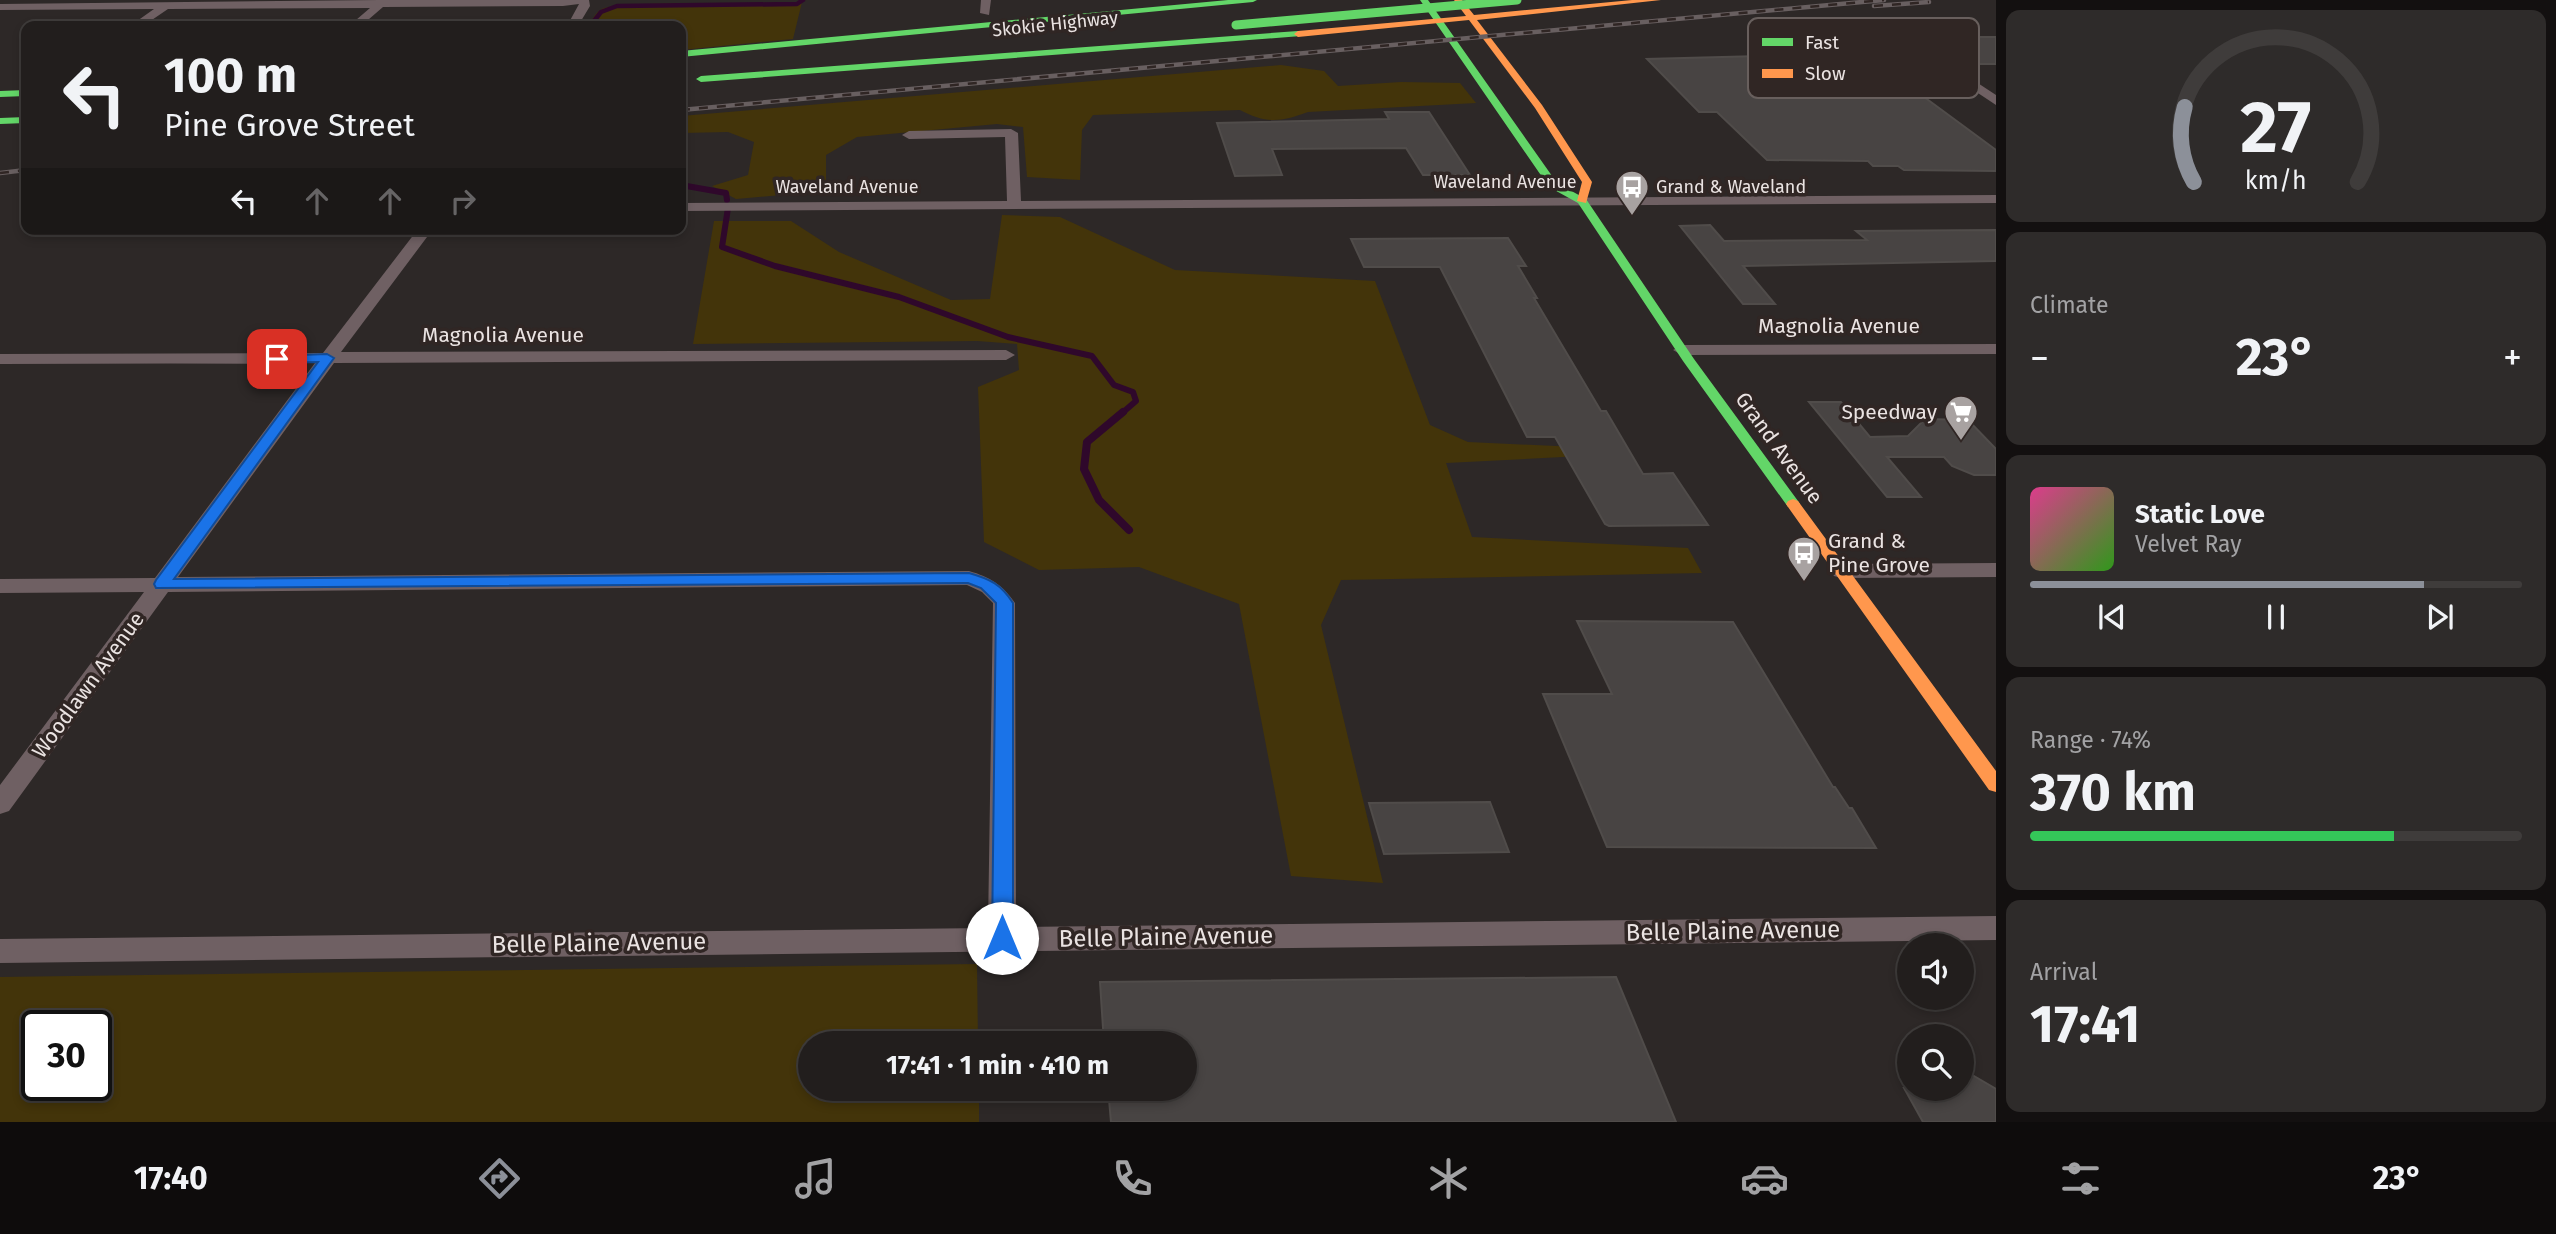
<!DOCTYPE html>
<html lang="en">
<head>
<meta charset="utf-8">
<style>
	body { margin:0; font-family:"Fira Sans",sans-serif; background:#2e2b2a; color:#f1f3f6; height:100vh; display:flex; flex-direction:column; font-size:26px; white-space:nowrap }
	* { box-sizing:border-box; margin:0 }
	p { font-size:23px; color:#a2a2a4 }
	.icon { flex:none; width:38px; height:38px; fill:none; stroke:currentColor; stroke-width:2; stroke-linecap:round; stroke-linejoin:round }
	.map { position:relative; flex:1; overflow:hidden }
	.panel { display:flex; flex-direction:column; gap:10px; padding:10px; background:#131010; width:560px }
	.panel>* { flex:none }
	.hud { position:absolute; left:21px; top:21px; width:665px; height:214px; border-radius:14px; box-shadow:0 4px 10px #0003,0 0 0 2px #3f3c3b; background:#221e1d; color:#f1f3f6; overflow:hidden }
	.controls { position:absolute; left:1897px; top:933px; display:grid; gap:14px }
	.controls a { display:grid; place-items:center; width:77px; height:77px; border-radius:50%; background:#221e1d; box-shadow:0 4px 10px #0003,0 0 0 2px #3f3c3b; font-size:35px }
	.speed { position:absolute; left:21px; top:1010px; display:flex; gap:14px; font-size:35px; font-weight:700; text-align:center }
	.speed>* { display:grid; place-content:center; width:91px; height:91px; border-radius:50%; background:#221e1d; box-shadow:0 4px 10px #0003,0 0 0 2px #3f3c3b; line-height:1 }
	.speed .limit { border:4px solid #111; border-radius:10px; background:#fff; color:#111 }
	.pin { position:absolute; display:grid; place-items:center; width:60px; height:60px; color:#fff; margin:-30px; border-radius:14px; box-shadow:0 4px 10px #0006 }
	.me { position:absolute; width:77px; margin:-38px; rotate:0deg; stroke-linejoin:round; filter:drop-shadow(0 0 5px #0008) }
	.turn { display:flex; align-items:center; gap:24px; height:147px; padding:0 28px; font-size:32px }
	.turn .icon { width:91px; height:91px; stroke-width:2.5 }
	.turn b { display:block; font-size:49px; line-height:60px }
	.lanes { display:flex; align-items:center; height:66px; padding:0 28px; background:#0003; justify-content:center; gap:35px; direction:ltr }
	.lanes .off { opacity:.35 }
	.big { font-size:52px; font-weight:700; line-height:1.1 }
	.panel .tile { flex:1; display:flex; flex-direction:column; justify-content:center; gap:10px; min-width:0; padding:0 24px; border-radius:14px; background:#2e2b2a }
	.panel .dial { align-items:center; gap:0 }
	.dial svg { height:182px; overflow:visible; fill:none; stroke:#3f3c3b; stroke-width:7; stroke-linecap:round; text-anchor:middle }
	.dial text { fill:#f1f3f6; stroke:none }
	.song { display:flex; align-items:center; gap:21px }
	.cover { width:84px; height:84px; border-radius:10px; background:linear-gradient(135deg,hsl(330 70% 55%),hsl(110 70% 35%)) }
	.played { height:7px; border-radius:4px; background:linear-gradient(90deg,#8c9099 80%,#3f3c3b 80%) }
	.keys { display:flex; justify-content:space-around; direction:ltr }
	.heat { display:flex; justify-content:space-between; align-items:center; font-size:38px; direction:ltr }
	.charge { height:10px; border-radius:5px; background:linear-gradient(90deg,#34c759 74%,#3f3c3b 0) }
	.trip { position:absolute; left:798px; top:1031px; width:399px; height:70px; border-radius:35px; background:#221e1d; box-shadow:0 4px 10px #0003,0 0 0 2px #3f3c3b; font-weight:700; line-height:70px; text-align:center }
	.tab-bar { display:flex; height:112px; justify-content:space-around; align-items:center; background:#0e0c0c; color:#a2a2a4 }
	.tab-bar .icon { width:49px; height:49px }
	.tab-bar .active { color:#8c9099 }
	.tab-bar b { font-size:32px; color:#f1f3f6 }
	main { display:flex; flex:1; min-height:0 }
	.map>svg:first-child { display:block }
</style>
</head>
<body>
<main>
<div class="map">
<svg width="1996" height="1122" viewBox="0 0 1996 1122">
	<rect width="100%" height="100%" fill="#2d2827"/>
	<path fill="#43340a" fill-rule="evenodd" d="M802 2 793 39 681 50V26H590C592 19 595 13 602 9 622 0 751 5 781 5Z
		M1281 65 1324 71 1338 86 1401 82 1460 83 1476 103 1308 112C1281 122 1266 124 1240 110L1093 115 1082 130 1080 180 1027 177 1023 127 997 124 857 137 826 155V191L736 199 712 186 748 175 754 142 728 132 681 133V116Z
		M1002 215 1060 217 1175 270 1375 281 1430 425 1468 442 1577 447 1582 456 1446 463 1472 537 1688 548 1702 573 1341 580 1321 625 1383 883 1291 876 1239 604 1139 567 1039 570 984 542 978 387 1019 370 1017 344 977 341 693 344 714 221H791L839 252 951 300 990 299Z
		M977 964 978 1043H810V1088L979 1089V1122H0V977ZM37 1026H96V1085H37Z"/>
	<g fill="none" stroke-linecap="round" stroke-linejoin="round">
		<path stroke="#2f082b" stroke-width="4.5" d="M590 26 601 12 617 6 797 4 803 0"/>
		<path stroke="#2f082b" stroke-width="6" d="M681 185 726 193 727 200
			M728 208 722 247 775 266 899 297 1008 337 1092 356 1114 385 1133 392 1136 401 1121 414"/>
		<path stroke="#2f082b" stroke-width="8" d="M1123 412 1087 442 1084 469 1099 500 1129 530"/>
	</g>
	<path fill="#484443" stroke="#504c4a" stroke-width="2" d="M1841 30 1929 91H1916L1996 150V171L1904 170 1898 166H1873L1868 161 1767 160 1717 112H1699L1647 59 1832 54 1801 32Z
		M1930 37H1996V64H1971Z
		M1385 112H1429L1470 175H1423L1406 148 1272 149 1282 175 1235 176 1217 123 1389 119Z
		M1710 225 1724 241 1867 240 1856 231 1996 230V261L1743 266 1775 304H1743L1680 226Z
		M1508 238 1526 266H1518L1537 298H1534L1601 411H1606L1643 474 1673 473 1708 525 1609 526 1605 524 1555 437H1527L1440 267H1364L1351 239Z
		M1809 402H1841L1870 437 1908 436 1925 419 1968 420 1996 449V475H1974L1952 466 1944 457H1887L1921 497H1887Z
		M1577 621 1733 622 1833 787H1835L1849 808H1852L1876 848 1607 847 1543 694H1612Z
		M1490 802 1509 852 1384 854 1369 803Z
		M1616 977 1676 1122H1111L1108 1088H1185V1043H1104L1100 982Z
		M1962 1069 1996 1089V1122H1923L1904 1088H1962Z"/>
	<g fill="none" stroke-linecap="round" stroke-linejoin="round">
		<path fill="#6f6063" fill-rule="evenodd" d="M379 0H589L590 6 578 26H567L579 4 563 6 383 7 361 26H349L370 8 168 9 143 26H130L154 9 0 10V4Z
			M981 0H991L989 15 980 13Z
			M1859 21 1897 30 1996 95V105L1889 34 1859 27 1795 30 1789 27 1795 24Z
			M1011 129 1018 133 1021 201 1996 195V203L681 211V203L1007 201 1005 137 909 139 902 135 909 131Z
			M418 229H433L341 352 1006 350 1015 355 1006 360 334 363 178 577 969 571C990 577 1003 585 1015 603L1016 927 1996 916V940L0 963V939L988 928 993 603 982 592 967 585 168 592 9 811 0 814V785L144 592 0 593V579L155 578 315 363 0 364V354L323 353Z
			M1996 344V354L1682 355 1673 350 1682 345Z
			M1996 563V577L1841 578 1834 576 1830 571 1834 566 1841 564Z"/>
		<path fill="#63d668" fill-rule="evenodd" d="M1228 0H1257L1253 2 681 57V51Z
			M1420 0H1428L1557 183 1586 199 1694 359 1798 501 1800 504 1798 507H1788L1683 361 1578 203 1549 187Z
			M1298 31 1302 34 1301 36 701 82 696 79 701 76Z
			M26 90V96L0 97V91Z
			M26 117V123L0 124V118Z"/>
		<path fill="#ff974d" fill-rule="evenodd" d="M1454 0H1462L1474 15 1632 0H1661L1477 20 1542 105 1592 182 1586 203 1577 201 1582 182 1535 108 1469 20 1298 37 1294 34 1298 31 1466 16Z
			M1793 499 1798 501 1996 771V792L1989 790 1788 507 1786 504 1788 501Z"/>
		<defs>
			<path id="rail" d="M1874 6 1929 2
				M681 110 1884 0
				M0 173 26 170"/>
		</defs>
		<use href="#rail" stroke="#685f60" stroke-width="4.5"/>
		<use href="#rail" stroke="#302624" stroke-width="2.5" stroke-dasharray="9" stroke-linecap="butt"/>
		<path stroke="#63d668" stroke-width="9" d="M1236 25 1517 0"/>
	</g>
	<path fill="#1a73e8" stroke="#114b97" stroke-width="2" d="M327 354 334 358 174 579 969 573C990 579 1001 584 1013 603V938L1010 945 1002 947 995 945 992 938 996 603 981 588 968 583 156 588 154 584 156 580 318 362 277 363 270 359 272 356Z"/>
	<defs>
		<symbol id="bus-pin" viewBox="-11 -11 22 30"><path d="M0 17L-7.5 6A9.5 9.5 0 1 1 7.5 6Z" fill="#a8a2a1" stroke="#302624"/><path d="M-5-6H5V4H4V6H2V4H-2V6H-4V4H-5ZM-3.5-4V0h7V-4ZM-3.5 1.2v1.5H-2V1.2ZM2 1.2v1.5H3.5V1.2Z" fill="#fff"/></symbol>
		<symbol id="supermarket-pin" viewBox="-11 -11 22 30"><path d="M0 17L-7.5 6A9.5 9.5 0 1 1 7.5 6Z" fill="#a8a2a1" stroke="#302624"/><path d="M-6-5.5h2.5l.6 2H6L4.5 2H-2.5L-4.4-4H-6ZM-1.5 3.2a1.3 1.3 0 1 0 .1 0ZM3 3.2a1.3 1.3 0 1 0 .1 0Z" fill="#fff"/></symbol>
	</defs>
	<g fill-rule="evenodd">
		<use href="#bus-pin" x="1613" y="168" width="38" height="52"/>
		<use href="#supermarket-pin" x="1942" y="393" width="38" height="52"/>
		<use href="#bus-pin" x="1785" y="534" width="38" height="52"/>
	</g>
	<g text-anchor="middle" stroke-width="7" stroke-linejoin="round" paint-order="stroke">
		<g font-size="18" fill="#eae3e2" stroke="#302624">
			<text transform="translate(1055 24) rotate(-6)" y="6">Skokie Highway</text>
			<text x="1505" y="188">Waveland Avenue</text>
			<text x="847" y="193">Waveland Avenue</text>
		</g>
		<g font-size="18" fill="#eae3e2" stroke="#302624" text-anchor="start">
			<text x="1656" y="193">Grand &amp; Waveland</text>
		</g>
		<g font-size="21" fill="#eae3e2" stroke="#302624">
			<text x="1839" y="333">Magnolia Avenue</text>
			<text x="503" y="342">Magnolia Avenue</text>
			<text transform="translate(1779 448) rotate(54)" y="7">Grand Avenue</text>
			<text transform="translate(88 685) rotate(-54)" y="7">Woodlawn Avenue</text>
		</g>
		<g font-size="21" fill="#eae3e2" stroke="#302624" text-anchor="end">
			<text x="1937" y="419">Speedway</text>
			<text x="1828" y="548" text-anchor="start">Grand &amp;<tspan x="1828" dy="24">Pine Grove</tspan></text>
		</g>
		<g font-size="24" fill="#eae3e2" stroke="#302624">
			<text transform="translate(1733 931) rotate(-1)" y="8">Belle Plaine Avenue</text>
			<text transform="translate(1166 937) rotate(-1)" y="8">Belle Plaine Avenue</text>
			<text transform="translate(599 943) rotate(-1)" y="8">Belle Plaine Avenue</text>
		</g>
	</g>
	<rect x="1748" y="18" width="231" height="80" rx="10" fill="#302624" stroke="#685f5d" stroke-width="2"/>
	<rect x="1762" y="38" width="31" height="8" fill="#63d668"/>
	<rect x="1762" y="69" width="31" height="9" fill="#ff974d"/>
	<g font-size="19" fill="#eae3e2">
		<text x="1805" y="49">Fast</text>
		<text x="1805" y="80">Slow</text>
	</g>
</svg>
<div class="controls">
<a><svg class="icon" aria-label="sound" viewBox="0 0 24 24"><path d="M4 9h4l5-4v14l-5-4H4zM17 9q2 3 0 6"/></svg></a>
<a><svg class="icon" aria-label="search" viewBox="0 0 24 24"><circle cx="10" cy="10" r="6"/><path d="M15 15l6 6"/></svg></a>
</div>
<div class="speed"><div class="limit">30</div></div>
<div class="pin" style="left:277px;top:359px;background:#d93025"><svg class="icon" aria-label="arrive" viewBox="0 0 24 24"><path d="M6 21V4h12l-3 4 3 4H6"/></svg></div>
<svg class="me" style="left:1002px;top:938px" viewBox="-20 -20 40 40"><circle r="19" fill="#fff"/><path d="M0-13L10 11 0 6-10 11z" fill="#1a73e8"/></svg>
<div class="trip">17:41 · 1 min · 410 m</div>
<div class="hud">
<div class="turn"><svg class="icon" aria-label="left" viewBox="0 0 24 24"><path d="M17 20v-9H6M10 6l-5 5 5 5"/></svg><div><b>100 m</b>Pine Grove Street</div></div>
<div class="lanes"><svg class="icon" aria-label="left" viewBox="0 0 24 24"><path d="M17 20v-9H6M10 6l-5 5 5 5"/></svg><svg class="icon off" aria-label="ahead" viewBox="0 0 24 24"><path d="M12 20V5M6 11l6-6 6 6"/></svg><svg class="icon off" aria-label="ahead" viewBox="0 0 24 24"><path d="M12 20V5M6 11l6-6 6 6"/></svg><svg class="icon off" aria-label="right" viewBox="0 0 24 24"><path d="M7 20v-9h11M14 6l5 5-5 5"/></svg></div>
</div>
</div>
<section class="panel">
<div class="tile dial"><svg viewBox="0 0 100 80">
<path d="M14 69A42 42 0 1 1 86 69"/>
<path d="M14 69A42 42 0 0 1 10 36" stroke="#8c9099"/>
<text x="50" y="56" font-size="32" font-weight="700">27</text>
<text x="50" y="72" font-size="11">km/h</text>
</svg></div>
<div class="tile"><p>Climate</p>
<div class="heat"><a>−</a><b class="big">23°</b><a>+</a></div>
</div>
<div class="tile">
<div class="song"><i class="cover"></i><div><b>Static Love</b><p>Velvet Ray</p></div></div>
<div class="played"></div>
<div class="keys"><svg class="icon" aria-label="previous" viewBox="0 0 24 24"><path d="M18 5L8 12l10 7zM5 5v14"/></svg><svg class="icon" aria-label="pause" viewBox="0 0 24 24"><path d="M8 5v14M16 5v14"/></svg><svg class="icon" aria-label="next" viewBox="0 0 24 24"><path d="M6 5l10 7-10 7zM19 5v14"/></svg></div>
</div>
<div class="tile"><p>Range · 74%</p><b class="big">370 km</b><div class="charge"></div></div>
<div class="tile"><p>Arrival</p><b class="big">17:41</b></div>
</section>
</main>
<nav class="tab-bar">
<b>17:40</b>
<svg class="icon active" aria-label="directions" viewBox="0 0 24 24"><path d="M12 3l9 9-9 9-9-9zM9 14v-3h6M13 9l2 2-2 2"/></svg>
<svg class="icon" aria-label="music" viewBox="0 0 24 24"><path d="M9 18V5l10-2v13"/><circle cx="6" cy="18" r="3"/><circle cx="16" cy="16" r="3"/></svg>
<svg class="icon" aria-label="phone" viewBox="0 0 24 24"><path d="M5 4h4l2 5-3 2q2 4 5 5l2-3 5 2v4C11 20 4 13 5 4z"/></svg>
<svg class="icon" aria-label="climate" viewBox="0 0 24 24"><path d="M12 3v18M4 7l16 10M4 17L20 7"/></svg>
<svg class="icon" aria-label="car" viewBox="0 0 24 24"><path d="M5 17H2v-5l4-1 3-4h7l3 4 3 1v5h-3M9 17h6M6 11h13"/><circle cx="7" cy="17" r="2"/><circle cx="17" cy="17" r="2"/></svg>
<svg class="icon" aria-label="filters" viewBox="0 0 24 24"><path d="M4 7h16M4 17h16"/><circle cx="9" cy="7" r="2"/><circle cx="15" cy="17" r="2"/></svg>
<b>23°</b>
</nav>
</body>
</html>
